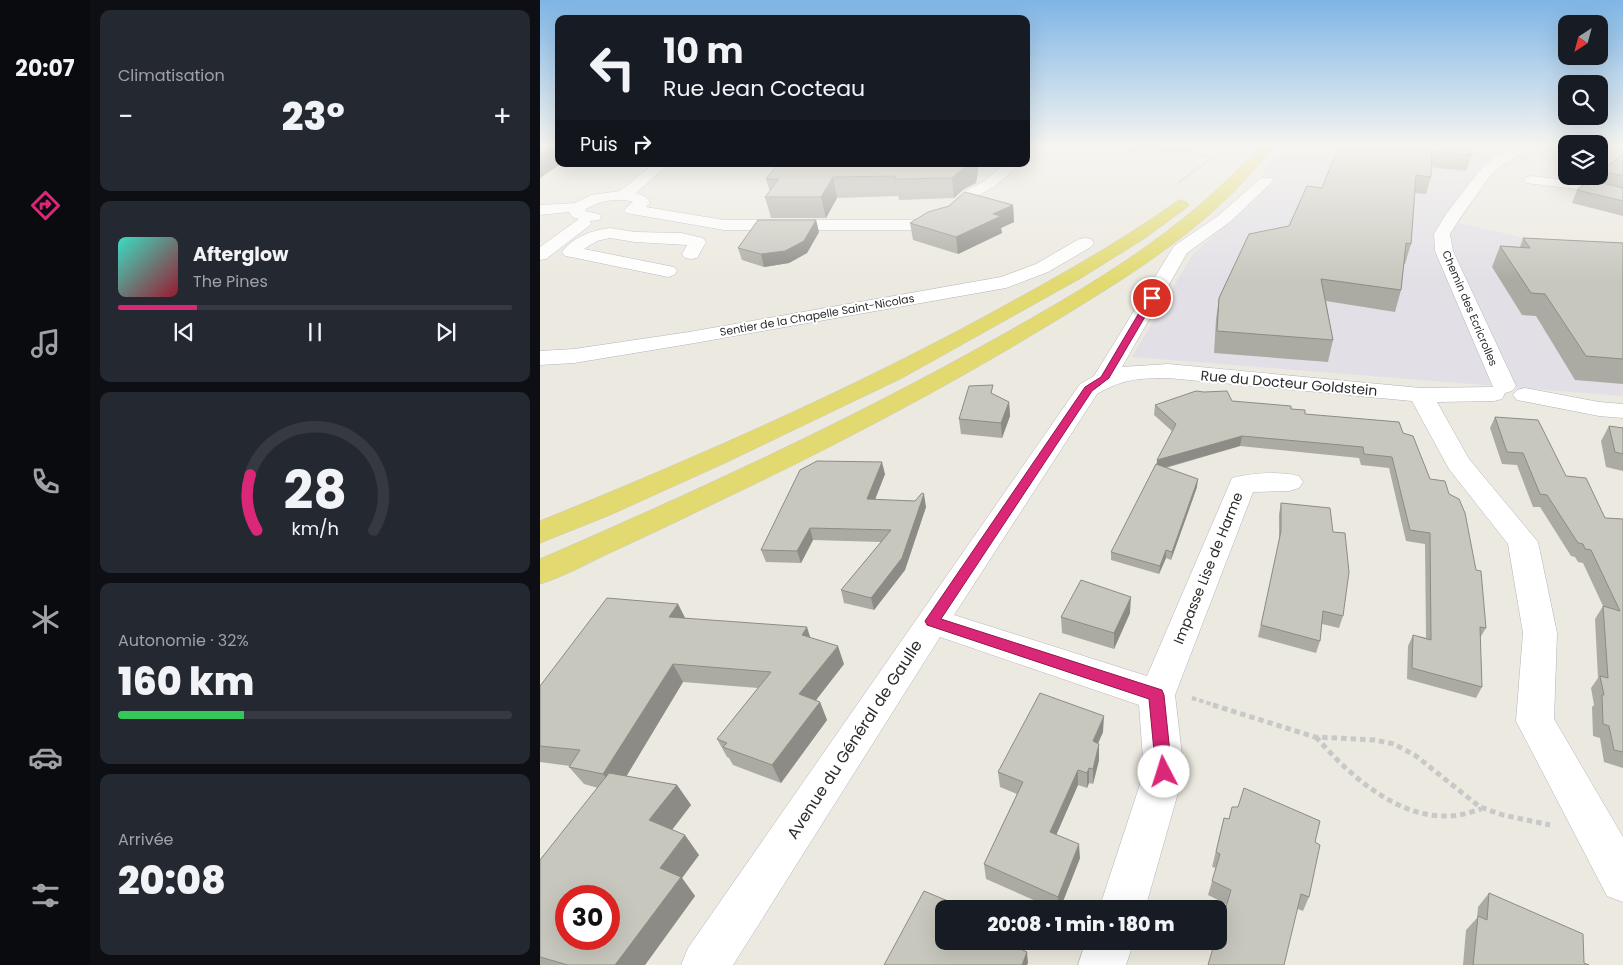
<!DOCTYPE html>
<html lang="fr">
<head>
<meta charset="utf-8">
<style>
	body { margin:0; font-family:Poppins,sans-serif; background:#242831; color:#f1f3f6; height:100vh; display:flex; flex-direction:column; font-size:19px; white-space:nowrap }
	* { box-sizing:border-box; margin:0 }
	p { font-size:16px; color:#9ea1a6 }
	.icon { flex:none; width:28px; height:28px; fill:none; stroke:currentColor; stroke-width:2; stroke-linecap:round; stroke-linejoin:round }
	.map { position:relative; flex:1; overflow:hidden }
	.side { display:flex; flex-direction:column; gap:10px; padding:10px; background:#0d0f14; width:450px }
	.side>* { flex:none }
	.banner { position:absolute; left:15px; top:15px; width:475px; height:152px; border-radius:10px; box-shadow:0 5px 20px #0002; background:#171b24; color:#f1f3f6; overflow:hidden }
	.needle { width:32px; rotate:216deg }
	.tools { position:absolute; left:1018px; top:15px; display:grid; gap:10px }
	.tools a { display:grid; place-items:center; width:50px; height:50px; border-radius:10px; background:#171b24; box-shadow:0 5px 20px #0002; font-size:25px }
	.speed { position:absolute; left:15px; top:885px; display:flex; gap:10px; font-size:25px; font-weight:700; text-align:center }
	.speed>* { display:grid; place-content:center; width:65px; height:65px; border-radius:50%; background:#171b24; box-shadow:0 5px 20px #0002; line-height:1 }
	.speed .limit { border:8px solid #d22; background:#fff; color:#111 }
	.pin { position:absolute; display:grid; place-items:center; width:42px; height:42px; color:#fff; margin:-21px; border:2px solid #fff; border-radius:50%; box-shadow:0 1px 5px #0007 }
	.me { position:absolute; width:55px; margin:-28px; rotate:355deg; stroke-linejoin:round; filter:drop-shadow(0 0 4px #0008) }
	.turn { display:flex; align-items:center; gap:18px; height:105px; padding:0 25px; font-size:22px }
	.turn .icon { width:65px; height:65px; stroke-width:2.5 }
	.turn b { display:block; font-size:35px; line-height:42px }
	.then { display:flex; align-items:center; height:48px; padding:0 25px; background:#0003; gap:10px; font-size:19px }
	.big { font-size:38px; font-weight:800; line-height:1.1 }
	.side .card { flex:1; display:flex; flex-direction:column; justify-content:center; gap:8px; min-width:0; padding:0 18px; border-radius:10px; background:#242831 }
	.side .dial { align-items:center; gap:0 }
	.dial svg { height:130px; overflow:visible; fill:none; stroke:#363941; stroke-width:7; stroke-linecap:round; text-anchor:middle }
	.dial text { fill:#f1f3f6; stroke:none }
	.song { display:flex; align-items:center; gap:15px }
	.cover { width:60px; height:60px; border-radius:8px; background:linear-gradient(135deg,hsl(170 70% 55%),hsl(350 70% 35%)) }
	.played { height:5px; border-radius:2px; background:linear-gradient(90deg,#db2777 20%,#363941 20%) }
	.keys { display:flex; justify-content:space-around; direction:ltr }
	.heat { display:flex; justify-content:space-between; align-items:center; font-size:28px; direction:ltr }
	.charge { height:8px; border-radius:4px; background:linear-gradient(90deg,#34c759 32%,#363941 0) }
	.trip { position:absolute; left:395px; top:900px; width:292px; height:50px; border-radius:10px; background:#171b24; box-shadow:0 5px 20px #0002; font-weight:800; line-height:50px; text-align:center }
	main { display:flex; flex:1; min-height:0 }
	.dock { display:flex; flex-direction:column; width:90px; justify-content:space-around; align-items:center; background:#090b0e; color:#9ea1a6 }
	.dock .icon { width:35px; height:35px }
	.dock .current { color:#db2777 }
	.dock b { font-size:22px; color:#f1f3f6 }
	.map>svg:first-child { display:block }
</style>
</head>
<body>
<main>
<nav class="dock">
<b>20:07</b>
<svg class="icon current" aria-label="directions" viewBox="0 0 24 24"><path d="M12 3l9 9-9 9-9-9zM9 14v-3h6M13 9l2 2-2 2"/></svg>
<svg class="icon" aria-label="music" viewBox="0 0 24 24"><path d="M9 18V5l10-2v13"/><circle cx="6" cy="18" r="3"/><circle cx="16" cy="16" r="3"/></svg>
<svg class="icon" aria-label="phone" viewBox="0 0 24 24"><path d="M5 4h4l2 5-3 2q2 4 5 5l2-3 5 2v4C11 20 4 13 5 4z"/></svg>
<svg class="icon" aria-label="climate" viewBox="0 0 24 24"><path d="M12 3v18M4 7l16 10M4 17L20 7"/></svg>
<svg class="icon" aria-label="car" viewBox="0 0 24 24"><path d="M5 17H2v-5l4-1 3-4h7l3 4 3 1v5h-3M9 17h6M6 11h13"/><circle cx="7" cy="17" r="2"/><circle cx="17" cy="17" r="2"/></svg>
<svg class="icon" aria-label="filters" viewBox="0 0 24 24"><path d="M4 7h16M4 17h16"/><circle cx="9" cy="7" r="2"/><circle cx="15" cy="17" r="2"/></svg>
</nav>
<section class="side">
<div class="card"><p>Climatisation</p>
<div class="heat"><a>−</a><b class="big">23°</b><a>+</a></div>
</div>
<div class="card">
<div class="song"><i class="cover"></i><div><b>Afterglow</b><p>The Pines</p></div></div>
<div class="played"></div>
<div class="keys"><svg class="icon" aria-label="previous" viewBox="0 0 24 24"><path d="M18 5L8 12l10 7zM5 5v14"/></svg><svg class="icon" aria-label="pause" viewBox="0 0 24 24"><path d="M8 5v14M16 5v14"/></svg><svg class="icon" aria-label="next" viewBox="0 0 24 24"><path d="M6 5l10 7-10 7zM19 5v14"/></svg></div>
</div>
<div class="card dial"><svg viewBox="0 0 100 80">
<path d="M14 69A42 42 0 1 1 86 69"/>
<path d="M14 69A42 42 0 0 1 10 35" stroke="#db2777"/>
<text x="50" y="56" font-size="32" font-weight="700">28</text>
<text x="50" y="72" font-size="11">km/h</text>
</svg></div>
<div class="card"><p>Autonomie · 32%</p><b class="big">160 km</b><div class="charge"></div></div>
<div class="card"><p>Arrivée</p><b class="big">20:08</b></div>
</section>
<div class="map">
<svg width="1083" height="965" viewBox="0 0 1083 965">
	<rect width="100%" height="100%" fill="#ece9e0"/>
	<path fill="#e2e0e6" d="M742 146H1026L951 172 919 223 1083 261V396L592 357 653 254 736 180 722 173Z"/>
	<path fill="#80b7e2" d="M595 146H662L646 152 602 149Z"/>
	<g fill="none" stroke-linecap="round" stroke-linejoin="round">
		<defs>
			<path id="minor" d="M978 146H994L963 164 950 176 920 218 910 234 913 251 976 386 972 391 965 393 962 399 954 401 897 402 929 459 998 542 1017 633 1014 719 1083 837V902L1067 896 976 721 983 633 968 544 909 469 872 401 628 378C600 378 582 379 557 394L414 615 607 676 692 478C712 473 739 471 759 476L763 482 759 488 749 491 713 492 635 695 644 772 605 909H559L604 772 599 705 400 637 193 965H141L148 948 540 384 554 376 634 246 679 215 721 178H731L733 181 691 221 647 253 582 367 628 364 881 388 953 387 895 251 894 234 906 214 940 170 953 158Z
				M1059 146H1082L1081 149 1059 154Z
				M114 164H129L96 193C102 195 107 196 110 203L106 207 184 220H382L398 216 425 191 444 181 465 164H480L454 187 435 197 410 222 382 230H184L86 213 84 210 93 202C77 197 60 201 46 209L45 211 59 214 61 217 59 220 50 221 51 223 49 226 6 259 0 260V247L39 219 32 217 29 212 0 215V205L35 203 51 195 80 191Z
				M991 176 1036 181 1083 191V201L1036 189 986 183 984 180 986 177Z
				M70 228 95 232 141 233 163 238 166 242 157 258 151 259 145 258 142 254 147 245 95 242 70 238 57 241 44 249 134 267 137 271 134 275 128 277 31 257 25 256 22 252C33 237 52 230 70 228Z
				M545 238 551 239 554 243 551 247 508 272 466 288 149 344 34 363 0 365V351L34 349 149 332 461 277 496 264 539 239Z
				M985 388 1059 402 1083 404V418L1059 416 977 400 973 395 977 390Z
				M546 941H594L586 965H538Z"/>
			<path id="major" d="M720 146H733C677 223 592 274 512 323 402 390 289 449 173 504 136 522 100 539 63 556 43 566 22 577 0 584V559C154 492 307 422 453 340 553 284 643 232 720 146Z
				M641 200 646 202 649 205 646 208 605 238 541 278 362 378 187 462 70 515 0 543V521C150 460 299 395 442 318 508 282 574 246 636 202Z"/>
		</defs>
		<use href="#minor" stroke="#b4b4be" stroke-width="1"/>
		<use href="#major" stroke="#c8c8c8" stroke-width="1"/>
		<path stroke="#c8c8c8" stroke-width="2" stroke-dasharray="2 1" stroke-linecap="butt" d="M588 151 653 154 670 158
			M638 183 687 146"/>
		<path stroke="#c8c8c8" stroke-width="4" stroke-dasharray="4.5 3" stroke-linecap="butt" d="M652 698 677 706"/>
		<path stroke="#c8c8c8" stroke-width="5" stroke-dasharray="5.5 4" stroke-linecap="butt" d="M673 705 775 737 835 740 854 744 876 756 940 807 963 815 1010 825
			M776 737C810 776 862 824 919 815 926 814 934 811 941 809"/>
		<use href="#minor" fill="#fff" fill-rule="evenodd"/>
		<use href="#major" fill="#e2da70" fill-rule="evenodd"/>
	</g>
	<path fill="#acaba3" d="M799 146H932V155L926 171 891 167V177L886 194 875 193 871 244 865 264H864L861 290 855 312 786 301 793 340 788 362 674 353 676 319 679 298 749 226 782 188Z
		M1083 154V216L1032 203 1037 190 1056 182 1061 171Z
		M238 164H439L436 183 424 189 414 198 359 200 358 196 297 198 286 218H231L225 197 230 192 226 179Z
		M473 205 474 222 461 228 462 233 418 254 373 240 370 223Z
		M276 220 279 232 267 253 249 263 224 267 202 260 198 248Z
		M983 238 1083 243V384L1035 380 996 316 982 315 952 267 960 246 980 247Z
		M453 394 469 402 470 416 462 438 421 434 419 419Z
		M692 401 751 409 765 414 863 433 946 628 940 638 942 687 936 698 867 679 868 646 873 635 886 638 885 544 866 541 849 468 821 465 819 458 700 446 626 468 657 487 631 560 626 558 619 574 571 560V552L617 465 632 431 614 415 615 405Z
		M955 417 1026 476 1065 518 1083 519V768L1064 762 1060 738 1053 736 1052 707 1054 705 1051 688 1058 678 1055 619 1063 606 1043 563 1038 562 1035 557 1031 556 1000 507H993L977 465 962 464 950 428Z
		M1069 426 1083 428V471L1066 467 1061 441Z
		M345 474 335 500 375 501 386 507 365 570 334 610 304 603 301 590 341 542 273 540 261 563 226 562 221 550Z
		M741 503 803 616 799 628 782 624 780 641 776 653 718 637 739 543V514Z
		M138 604 145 618 270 637 304 664 276 700 280 702 287 720 241 783 193 765 189 758 187 757 177 739 218 688 143 682 86 776 137 785 151 805 132 830 159 855 142 878 155 896 105 965H0V860L58 788 44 784 29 767 30 766 0 762V686Z
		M590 613 574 649 522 633 521 617Z
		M563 732 558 744H559V760L553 784 549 783 547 788 538 785 516 835 540 858 520 909H514L446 879 444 864 477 794 460 787 458 772Z
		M684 818 775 842 769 897 763 911 758 909 686 904 668 895 676 868 672 867Z
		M949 893 1044 963 1049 965H923L926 930 937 918 938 907Z"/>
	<path fill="#8c8b85" d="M12 146H19V164H21L0 178V153Z
		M434 164H439L436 183 424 189 414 198 412 178 422 169Z
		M293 177 297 198 286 218 281 197Z
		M473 205 474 222 461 228 462 233 418 254 416 237 453 214Z
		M276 220 279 232 267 253 249 263 224 267 221 254Z
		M469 402 470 416 462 438 461 423Z
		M702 436 700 446 616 470 617 460Z
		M342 462 345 474 330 512 327 499Z
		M658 479 657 487 631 560 632 552Z
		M384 494 386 507 365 570 334 610 331 598Z
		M270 528 273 540 261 563 257 551Z
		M626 550V558L619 574 620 566Z
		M591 597 590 613 574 649V633Z
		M138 604 147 622 129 617Z
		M267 627 273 646 262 635Z
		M298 646 304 664 266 713 259 694Z
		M133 664 143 682 77 792 63 774Z
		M280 702 287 720 241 783 232 765Z
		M564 716 563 732 552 756 553 741Z
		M559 744V760L553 784V769Z
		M549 768V783L547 788V773Z
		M538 770V785L511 847 510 832Z
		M137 785 151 805 124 840 109 820Z
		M145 835 159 855 142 878 155 896 105 965H75L120 868Z
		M539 844 540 858 520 909H519L518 897Z
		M487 952 488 963 487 965H482Z"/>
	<path fill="#c8c7be" stroke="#8c8b85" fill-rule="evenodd" d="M0 146H12L0 153Z
		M799 146H932V155L892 151 891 177 876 175 871 244 866 243 861 290 781 279 793 340 677 331 679 298 709 234 749 226 767 186 782 188Z
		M1083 154V176L1061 171Z
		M238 164H434L422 169 412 178 355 179 356 176 293 177 281 197H225L239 179H226Z
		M1049 180 1083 188V201L1037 190Z
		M425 192 473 205 453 214 461 216 416 237 370 223 388 212 409 206Z
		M218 220H276L264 241 245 251 221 254 198 248Z
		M983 238 1083 243V359L1046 356 1005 294 991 293 960 246 990 248Z
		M453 385 451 393 469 402 461 423 419 419 429 386Z
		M656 391 664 392 687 391 692 401 751 406V409L765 410V414L859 422 863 433 873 436 890 479 905 481 909 494 919 499 925 513 936 570 941 571 946 628 940 627 942 687 872 668 873 635 891 640 890 533 870 530 852 457 824 454 823 447 702 436 617 460 636 424 615 405Z
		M955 417 998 420 1026 476 1046 478 1065 518 1083 519V752L1074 750 1069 726 1063 724 1062 695H1064L1060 676 1068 678 1063 606 1080 611 1051 550 1045 549 1043 544 1038 543 1007 495 1000 494 983 453 967 452Z
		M1069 426 1083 428V454L1075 452Z
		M277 461 342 462 327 499 375 501 382 493 384 494 362 558 331 598 301 590 351 530 270 528 257 551 221 550 260 470Z
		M616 464 658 479 632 552 626 550 620 566 571 552Z
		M741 503 790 508 793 532 805 533 809 572 803 616 783 611 780 641 721 625 741 531Z
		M541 580 591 597 574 633 521 617Z
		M67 598 138 604 129 617 267 627 262 635 298 646 259 694 280 702 232 765 183 747 187 743 177 739 231 672 133 664 63 774 29 767 40 750 0 746V686Z
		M500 693 564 716 553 741 559 744 553 769 549 768 547 773 538 770 510 832 539 844 518 897 444 864 483 782 458 772Z
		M69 773 137 785 109 820 145 835 120 868 141 877 75 965H28L0 957V860ZM26 896H69V939H26Z
		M704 788 780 821 775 842 780 845 769 897 761 894 744 965H668L675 941H679V930L691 890 672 881 680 854 676 852 684 818 689 819 692 807H698Z
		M384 891 415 904 413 909H404V941H464L487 952 482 965H344Z
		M949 893 1043 934 1044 963 1049 965H933L938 916 947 920Z"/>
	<linearGradient id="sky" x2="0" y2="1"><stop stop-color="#7eb5e6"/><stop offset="0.52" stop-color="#f6f5f1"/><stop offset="1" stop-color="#f6f5f1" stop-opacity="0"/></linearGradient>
	<rect width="1083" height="281" fill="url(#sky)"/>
	<path fill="#db2777" stroke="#8e194d" d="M609 296 616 298 569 378 552 391 401 619 622 690 624 695 632 772 630 777 624 780 618 777 616 772 609 699 387 625 385 621 545 387 561 377Z"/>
	<g text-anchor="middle" stroke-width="4" stroke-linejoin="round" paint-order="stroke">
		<g font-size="11" fill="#2c2c2c" stroke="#fff">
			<text transform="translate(930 308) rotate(67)" y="4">Chemin des Ecricrolles</text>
			<text transform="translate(277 315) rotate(-10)" y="4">Sentier de la Chapelle Saint-Nicolas</text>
		</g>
		<g font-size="14" fill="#2c2c2c" stroke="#fff">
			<text transform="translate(749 383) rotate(5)" y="5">Rue du Docteur Goldstein</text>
			<text transform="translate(668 568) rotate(-68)" y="5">Impasse Lise de Harme</text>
		</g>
		<g font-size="16" fill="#2c2c2c" stroke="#fff">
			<text transform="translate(314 739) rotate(-57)" y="6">Avenue du Général de Gaulle</text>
		</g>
	</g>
</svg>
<div class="tools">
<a><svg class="needle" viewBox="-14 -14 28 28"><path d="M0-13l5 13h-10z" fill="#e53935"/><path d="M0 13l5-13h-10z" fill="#9ea1a6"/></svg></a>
<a><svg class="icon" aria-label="search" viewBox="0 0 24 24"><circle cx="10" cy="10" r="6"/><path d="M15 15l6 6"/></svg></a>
<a><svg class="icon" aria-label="layers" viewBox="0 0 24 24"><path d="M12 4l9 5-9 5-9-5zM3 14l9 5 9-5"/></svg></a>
</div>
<div class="speed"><div class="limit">30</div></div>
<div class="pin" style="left:612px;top:298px;background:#d93025"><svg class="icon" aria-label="arrive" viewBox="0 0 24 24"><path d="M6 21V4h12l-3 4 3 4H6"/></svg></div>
<svg class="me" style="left:624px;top:772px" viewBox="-20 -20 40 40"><circle r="19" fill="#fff"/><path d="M0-13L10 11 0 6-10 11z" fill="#db2777"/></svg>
<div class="trip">20:08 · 1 min · 180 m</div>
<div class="banner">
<div class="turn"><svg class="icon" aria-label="left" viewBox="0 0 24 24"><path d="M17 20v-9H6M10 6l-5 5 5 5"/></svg><div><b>10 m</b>Rue Jean Cocteau</div></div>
<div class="then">Puis<svg class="icon" aria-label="right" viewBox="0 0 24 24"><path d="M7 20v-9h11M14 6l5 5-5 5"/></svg></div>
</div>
</div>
</main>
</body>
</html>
